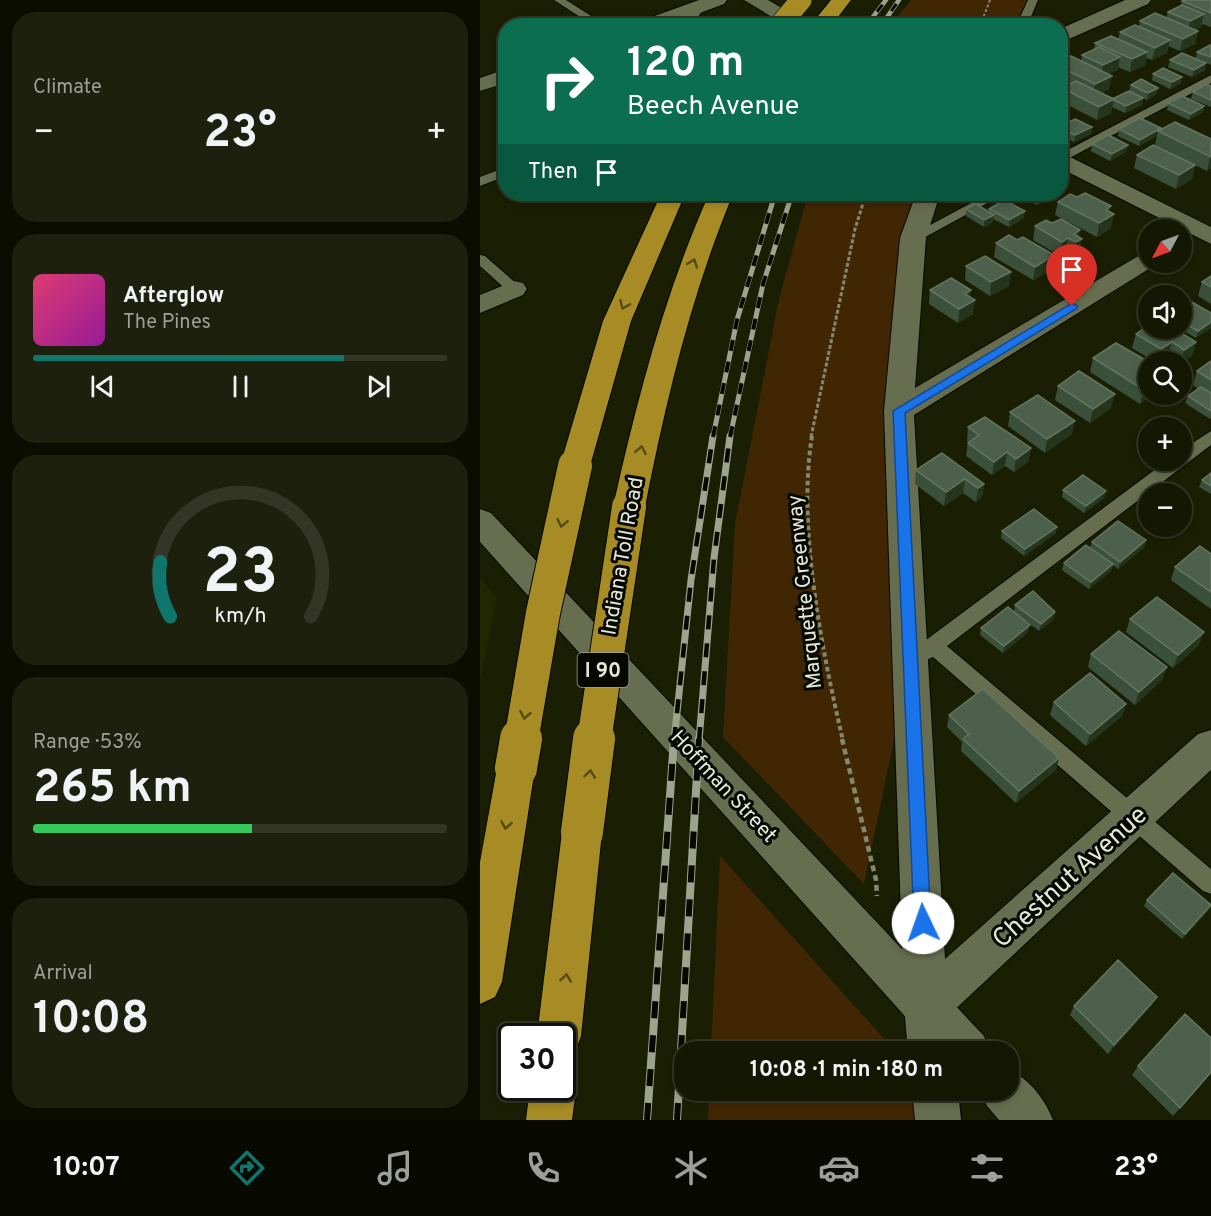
<!DOCTYPE html>
<html lang="en">
<head>
<meta charset="utf-8">
<style>
	body { margin:0; font-family:Overpass,sans-serif; background:#1d200c; color:#f1f3f6; height:100vh; display:flex; flex-direction:column; font-size:22px; white-space:nowrap }
	* { box-sizing:border-box; margin:0 }
	p { font-size:20px; color:#9d9f99 }
	.icon { flex:none; width:33px; height:33px; fill:none; stroke:currentColor; stroke-width:2; stroke-linecap:round; stroke-linejoin:round }
	.map { position:relative; flex:1; overflow:hidden }
	.side { display:flex; flex-direction:column; gap:12px; padding:12px; background:#0b0d01; width:480px }
	.side>* { flex:none }
	.top-card { position:absolute; left:18px; top:18px; width:570px; height:183px; border-radius:24px; box-shadow:0 3px 9px #0003,0 0 0 2px #333624; background:#0b6e4f; color:#fff; overflow:hidden }
	.needle { width:39px; rotate:229deg }
	.fabs { position:absolute; left:658px; top:219px; display:grid; gap:12px }
	.fabs a { display:grid; place-items:center; width:54px; height:54px; border-radius:50%; background:#141702; box-shadow:0 3px 9px #0003,0 0 0 2px #333624; font-size:30px }
	.speed { position:absolute; left:18px; top:1023px; display:flex; gap:12px; font-size:30px; font-weight:700; text-align:center }
	.speed>* { display:grid; place-content:center; width:78px; height:78px; border-radius:50%; background:#141702; box-shadow:0 3px 9px #0003,0 0 0 2px #333624; line-height:1 }
	.speed .limit { border:3px solid #111; border-radius:9px; background:#fff; color:#111 }
	.pin { position:absolute; display:grid; place-items:center; width:51px; height:51px; color:#fff; margin:-62px -26px; border-radius:50% 50% 50% 0; rotate:-45deg; box-shadow:0 0 6px #0007 }
	.pin .icon { rotate:45deg }
	.me { position:absolute; width:66px; margin:-33px; rotate:357deg; stroke-linejoin:round; filter:drop-shadow(0 0 4px #0008) }
	.turn { display:flex; align-items:center; gap:21px; height:126px; padding:0 30px; font-size:27px }
	.turn .icon { width:78px; height:78px; stroke-width:2.5 }
	.turn b { display:block; font-size:42px; line-height:51px }
	.then { display:flex; align-items:center; height:57px; padding:0 30px; background:#0003; gap:12px; font-size:22px }
	.big { font-size:45px; font-weight:700; line-height:1.1 }
	.side .widget { flex:1; display:flex; flex-direction:column; justify-content:center; gap:9px; min-width:0; padding:0 21px; border-radius:24px; background:#1d200c }
	.side .dial { align-items:center; gap:0 }
	.dial svg { height:156px; overflow:visible; fill:none; stroke:#333624; stroke-width:7; stroke-linecap:round; text-anchor:middle }
	.dial text { fill:#f1f3f6; stroke:none }
	.song { display:flex; align-items:center; gap:18px }
	.cover { width:72px; height:72px; border-radius:9px; background:linear-gradient(135deg,hsl(340 70% 55%),hsl(300 70% 35%)) }
	.played { height:6px; border-radius:3px; background:linear-gradient(90deg,#0f766e 75%,#333624 75%) }
	.keys { display:flex; justify-content:space-around; direction:ltr }
	.heat { display:flex; justify-content:space-between; align-items:center; font-size:33px; direction:ltr }
	.charge { height:9px; border-radius:4px; background:linear-gradient(90deg,#34c759 53%,#333624 0) }
	.trip { position:absolute; left:194px; top:1041px; width:345px; height:60px; border-radius:24px; background:#141702; box-shadow:0 3px 9px #0003,0 0 0 2px #333624; font-weight:700; line-height:60px; text-align:center }
	.dock { display:flex; height:96px; justify-content:space-around; align-items:center; background:#080901; color:#9d9f99 }
	.dock .icon { width:42px; height:42px }
	.dock .on { color:#0f766e }
	.dock b { font-size:27px; color:#f1f3f6 }
	main { display:flex; flex:1; min-height:0 }
	.map>svg:first-child { display:block }
</style>
</head>
<body>
<main>
<section class="side">
<div class="widget"><p>Climate</p>
<div class="heat"><a>−</a><b class="big">23°</b><a>+</a></div>
</div>
<div class="widget">
<div class="song"><i class="cover"></i><div><b>Afterglow</b><p>The Pines</p></div></div>
<div class="played"></div>
<div class="keys"><svg class="icon" aria-label="previous" viewBox="0 0 24 24"><path d="M18 5L8 12l10 7zM5 5v14"/></svg><svg class="icon" aria-label="pause" viewBox="0 0 24 24"><path d="M8 5v14M16 5v14"/></svg><svg class="icon" aria-label="next" viewBox="0 0 24 24"><path d="M6 5l10 7-10 7zM19 5v14"/></svg></div>
</div>
<div class="widget dial"><svg viewBox="0 0 100 80">
<path d="M14 69A42 42 0 1 1 86 69"/>
<path d="M14 69A42 42 0 0 1 9 41" stroke="#0f766e"/>
<text x="50" y="56" font-size="32" font-weight="700">23</text>
<text x="50" y="72" font-size="11">km/h</text>
</svg></div>
<div class="widget"><p>Range · 53%</p><b class="big">265 km</b><div class="charge"></div></div>
<div class="widget"><p>Arrival</p><b class="big">10:08</b></div>
</section>
<div class="map">
<svg width="731" height="1120" viewBox="0 0 731 1120">
	<rect width="100%" height="100%" fill="#1a1f03"/>
	<path fill="#212702" d="M0 578 17 598 0 680Z"/>
	<path fill="#412604" d="M431 0H553L541 25 410 26Z
		M328 194H448L433 238 430 663 384 884 243 737 255 524 299 299Z
		M240 856 415 1051H231Z
		M229 1090 439 1091 442 1120H228Z"/>
	<g fill="none" stroke-linecap="round" stroke-linejoin="round">
		<defs>
			<path id="service" d="M74 0H86L127 26H114Z
				M548 0H558L547 26H536Z
				M217 3 226 5 212 26H201Z
				M731 75V83L580 163V154Z
				M26 167V176L0 186V177Z
				M508 194H524L438 241 433 242 426 238Z
				M0 255 5 256 39 286V292H29L0 266Z
				M731 431V445L467 646 731 869V894L723 891 453 657 444 661 437 659 434 653 446 640 688 460H702V450Z"/>
			<path id="minor" d="M219 0H247L244 4 185 26H155L158 22Z
				M264 0H288L333 26H307Z
				M645 0H671L668 4 580 43V29Z
				M26 69V83L0 91V78Z
				M580 152 731 227V244L580 168Z
				M436 194H460L446 238 435 388 660 255 669 252V262H680L434 415 465 959 718 734 731 730V770L469 1015 474 1052H428L424 1006 404 411 420 238Z
				M34 281 43 283 47 289 43 295 0 313V295Z
				M432 1090H478L481 1120H435Z"/>
			<path id="tertiary" d="M0 509 11 513 504 1036 510 1052H457L0 542Z
				M528 1069C549 1078 565 1099 573 1120H519L507 1106 500 1090H528Z"/>
			<path id="motorway" d="M351 0H371L351 26H330Z
				M181 194H205L151 321 110 466 106 474 95 477 84 474 80 466 123 321Z
				M229 194H253C211 295 186 400 165 507L160 515 149 519 138 515 133 507C157 400 184 295 229 194Z
				M36 751 49 756 55 768 22 982 15 997 0 1004V862L17 768 23 756Z
				M102 814 116 819 122 832 101 1036 95 1052 82 1057V1036H57L82 832 88 819Z
				M82 1069 89 1072 96 1088 92 1120H46L50 1088H82Z"/>
		</defs>
		<use href="#service" stroke="#050900" stroke-width="2"/>
		<use href="#minor" stroke="#050900" stroke-width="2"/>
		<use href="#tertiary" stroke="#050900" stroke-width="2"/>
		<use href="#motorway" stroke="#050900" stroke-width="2"/>
		<path stroke="#838871" stroke-width="2" stroke-dasharray="3 2" stroke-linecap="butt" d="M500 26 510 0"/>
		<path stroke="#838871" stroke-width="3" stroke-dasharray="4 2" stroke-linecap="butt" d="M331 437 375 229 386 194"/>
		<path stroke="#838871" stroke-width="4" stroke-dasharray="4.5 3" stroke-linecap="butt" d="M332 436C317 528 342 650 363 741"/>
		<path stroke="#838871" stroke-width="4.5" stroke-dasharray="6 4" stroke-linecap="butt" d="M362 739 396 880 397 896"/>
		<use href="#service" fill="#676e4f" fill-rule="evenodd"/>
		<use href="#minor" fill="#676e4f" fill-rule="evenodd"/>
		<use href="#tertiary" fill="#676e4f" fill-rule="evenodd"/>
		<use href="#motorway" fill="#a78c25" fill-rule="evenodd"/>
		<defs>
			<path id="rail-far3" d="M386 26 406 0
				M401 26 419 0"/>
			<path id="rail-far2" d="M233 437 257 320 295 194
				M250 437 283 284 312 194"/>
			<path id="rail-far1" d="M194 741 211 580 233 436
				M219 741 234 558 250 436"/>
			<path id="rail" d="M167 1120 194 739
				M197 1120 219 739"/>
		</defs>
		<use href="#rail-far3" stroke="#9ea38d" stroke-width="4.5"/>
		<use href="#rail-far2" stroke="#9ea38d" stroke-width="5"/>
		<use href="#rail-far1" stroke="#9ea38d" stroke-width="7"/>
		<use href="#rail" stroke="#9ea38d" stroke-width="8"/>
		<use href="#rail-far3" stroke="#060801" stroke-width="3" stroke-dasharray="9" stroke-linecap="butt"/>
		<use href="#rail-far2" stroke="#060801" stroke-width="4" stroke-dasharray="11" stroke-linecap="butt"/>
		<use href="#rail-far1" stroke="#060801" stroke-width="4.5" stroke-dasharray="14" stroke-linecap="butt"/>
		<use href="#rail" stroke="#060801" stroke-width="6" stroke-dasharray="17" stroke-linecap="butt"/>
		<defs>
			<path id="motorway-bridge-far2" d="M299 26 321 0"/>
			<path id="motorway-bridge-far1" d="M41 741 63 613 95 466
				M114 741 149 507"/>
			<path id="motorway-bridge" d="M36 768 41 739
				M102 832 114 739"/>
		</defs>
		<use href="#motorway-bridge-far2" stroke="#050900" stroke-width="22" stroke-linecap="butt"/>
		<use href="#motorway-bridge-far1" stroke="#050900" stroke-width="36" stroke-linecap="butt"/>
		<use href="#motorway-bridge" stroke="#050900" stroke-width="44" stroke-linecap="butt"/>
		<use href="#motorway-bridge-far2" stroke="#a78c25" stroke-width="21"/>
		<use href="#motorway-bridge-far1" stroke="#a78c25" stroke-width="34"/>
		<use href="#motorway-bridge" stroke="#a78c25" stroke-width="42"/>
	</g>
	<path fill="#3a503a" d="M705 0H731V27L722 24 721 27 715 30 718 31 715 44 700 51 688 46 687 53 672 60 666 58 665 65 650 72 638 67V70L629 74V89L620 93 632 99 649 91 651 85 678 88 676 94 667 100 663 98 662 105 645 113 632 107 631 113 617 120 580 101 582 88 589 85 580 81V61H601L602 55 614 49 615 43 638 39 640 32 659 27 660 21 686 18 688 12 701 6 702 1Z
		M731 45V65L716 58 717 52Z
		M690 60 725 70 712 77 688 67Z
		M673 74 701 83 690 89 672 80Z
		M731 86V107L711 99 713 92Z
		M688 103 724 106 723 112 709 120 687 110Z
		M580 126 612 127 611 134 594 142 580 135Z
		M639 129 681 130 731 139V168L727 171 675 145 677 136 659 146 638 136Z
		M612 144 646 152 630 161 611 151Z
		M657 155 715 165 712 179 696 189 654 168Z
		M537 195V194H573L572 196 557 205Z
		M578 202 630 212 631 228 617 237 575 215Z
		M486 209 508 212 509 209 544 218 529 227 513 219V222L504 227 486 216Z
		M572 223 599 237V252L593 256 586 252 580 256 553 240 555 226Z
		M537 240 572 269 553 280 514 257 516 243Z
		M486 266 529 286 510 296 485 280Z
		M731 276V304L718 296 722 282Z
		M450 290 490 297 493 314 478 323 449 304Z
		M702 306 731 313 716 338 698 328H702Z
		M656 334 716 342 712 356 702 362H697L688 356 680 362H675L652 348Z
		M636 343 669 394 660 404 610 372 613 358Z
		M731 361V418L730 419 705 403 708 396 718 389 713 385 717 371Z
		M578 386 631 408 610 423 575 400Z
		M530 412 592 434 565 453 528 426Z
		M488 427 551 448 548 462 534 472 525 466 512 475 486 456 488 442 487 441Z
		M462 453 504 484 502 497 496 502 483 493 464 506 435 484 436 470Z
		M731 473V494L719 487 722 480Z
		M583 490 624 498 604 513 582 497Z
		M577 527 575 534 544 556 521 538 522 531Z
		M666 540 664 547 638 569 633 565 631 571 609 589 582 570 584 563 610 548 612 542Z
		M731 554V609L691 580 695 567Z
		M535 605 574 619 559 631 535 613 548 632 523 653 500 635 501 628 534 612Z
		M650 619 719 645 693 668 646 632Z
		M611 654 687 667 682 680 655 705 608 667Z
		M574 702 646 704 642 716 606 746 570 715Z
		M469 715 576 770 536 803 481 751 482 742 467 727Z
		M667 900 728 911 702 939 664 906Z
		M677 997 671 1006 628 1054 590 1015 594 1006Z
		M658 1066 731 1072 693 1116 652 1075Z"/>
	<path fill="#25351d" d="M724 14 721 27 707 34 710 21Z
		M718 31 715 44 700 51 703 39Z
		M690 40 687 53 672 60 675 48Z
		M667 52 665 65 650 72 652 59Z
		M640 57 638 70 621 78 623 65Z
		M726 63 725 70 712 77 714 70Z
		M632 76 629 89 613 97 615 84Z
		M702 77 701 83 690 89 692 82Z
		M678 88 676 94 667 100 668 93Z
		M663 98 662 105 645 113 646 106Z
		M634 99 631 113 617 120 619 107Z
		M724 106 723 112 709 120 711 114Z
		M612 127 611 134 594 142 595 135Z
		M681 128 680 132 678 131 677 136 659 146 660 140Z
		M648 145 646 152 630 161 632 154Z
		M730 157H731V168L727 171Z
		M715 165 712 179 696 189 699 175Z
		M566 194H573L572 196 557 205 558 198Z
		M631 206 629 217 634 214 631 228 617 237 619 223 626 210Z
		M545 211 544 218 529 227V220Z
		M514 215 513 222 504 227V220Z
		M600 230 598 241 602 239 599 252 593 256 596 242 594 234Z
		M588 238 586 252 580 256 582 242Z
		M574 255 572 269 553 280 555 267Z
		M531 272 529 286 510 296 511 282Z
		M491 290 489 303 495 300 493 314 478 323 479 309 485 294Z
		M731 322V328L716 338 718 331Z
		M692 342 688 356 680 362H678L681 349Z
		M716 342 712 356 702 362H701L704 350Z
		M669 386V394H673L660 404 664 390Z
		M635 394 631 408 610 423 613 409Z
		M595 421 592 434 565 453 567 439Z
		M551 448 548 462 534 472 536 459Z
		M527 452 525 466 512 475 514 462Z
		M485 479 483 493 464 506 466 492Z
		M504 484 502 497 496 502 498 488Z
		M626 491 624 498 604 513 606 506Z
		M577 527 575 534 544 556 545 549Z
		M666 540 664 547 638 569 640 562Z
		M633 564 631 571 609 589 611 582Z
		M575 612 574 619 559 631 561 624Z
		M550 625 548 632 523 653 524 646Z
		M724 632 719 645 693 668 698 655Z
		M687 667 682 680 655 705 659 692Z
		M646 704 642 716 606 746 610 734Z
		M579 758 576 770 536 803 539 791Z
		M731 905 728 911 702 939 705 934Z
		M677 997 671 1006 628 1054 634 1045Z"/>
	<path fill="#4c604b" stroke="#647661" stroke-width="1.5" d="M705 0H728L731 1V13L702 1Z
		M702 5 724 14 710 21 688 12Z
		M675 13 718 31 703 39 660 21Z
		M655 25 690 40 675 48 640 32Z
		M631 36 667 52 652 59 615 43Z
		M730 45H731V57L717 52Z
		M619 47 640 57 623 65 602 55Z
		M702 53 726 63 714 70 690 60Z
		M591 56 632 76 615 84 580 67V61Z
		M683 68 702 77 692 82 673 74Z
		M661 79 678 88 668 93 651 85Z
		M596 81 634 99 619 107 582 88Z
		M726 84 731 86V100L713 92Z
		M649 91 663 98 646 106 632 99Z
		M702 96 724 106 711 114 688 103Z
		M660 118 681 128 660 140 639 129Z
		M595 119 612 127 595 135 580 128V126Z
		M695 122 731 139V157L678 131Z
		M628 135 648 145 632 154 612 144Z
		M673 145 715 165 699 175 657 155Z
		M605 193 631 206 626 210 634 214 619 223 578 202 590 194 597 197Z
		M549 194H566L558 198Z
		M524 200 545 211 529 220 509 209Z
		M496 204 514 215 504 220 486 209Z
		M581 219 600 230 594 234 602 239 596 242 588 238 582 242 555 226 566 220 572 223Z
		M529 235 537 240 543 237 574 255 555 267 516 243Z
		M505 256 531 272 511 282 486 266Z
		M731 276V287L722 282Z
		M471 278 491 290 485 294 495 300 479 309 450 290Z
		M710 301 731 313V322L718 331 702 322V306Z
		M669 325V328H693L716 342 704 350 692 342 681 349 656 334Z
		M636 343 669 362V386L664 390 613 358Z
		M731 361V380L717 371Z
		M599 371 635 394 613 409 578 386Z
		M721 387 731 393V411L708 396Z
		M558 395 595 421 567 439 530 412Z
		M505 417 551 448 536 459 527 452 514 462 488 443 499 435 488 427Z
		M462 453 504 484 498 488 485 479 466 492 436 470Z
		M731 473V486L722 480Z
		M603 475 626 491 606 506 583 490Z
		M554 509 577 527 545 549 522 531Z
		M638 521 666 540 640 562 612 542Z
		M606 545 633 564 611 582 584 563Z
		M720 546 731 554V592L695 567Z
		M553 591 575 612 561 624 535 605Z
		M677 597 724 632 698 655 650 619Z
		M528 607 550 625 524 646 501 628Z
		M639 631 687 667 659 692 611 654Z
		M610 673 646 704 610 734 574 702Z
		M503 689 579 758 539 791 483 739 489 734 469 715Z
		M693 873 731 905 705 934 667 900Z
		M638 960 677 997 634 1045 594 1006Z
		M705 1014 731 1038V1072L700 1108 658 1066Z"/>
	<defs><path id="oneway-chevron" d="M-2-3.5L2.5 0L-2 3.5" fill="none" stroke-width="1.6" stroke-linecap="round" stroke-linejoin="round" transform="scale(1.5)"/></defs>
	<g stroke="#564a13">
		<use href="#oneway-chevron" transform="translate(213 263) rotate(-70)"/>
		<use href="#oneway-chevron" transform="translate(144 305) rotate(113)"/>
		<use href="#oneway-chevron" transform="translate(161 450) rotate(-79)"/>
		<use href="#oneway-chevron" transform="translate(82 523) rotate(102)"/>
		<use href="#oneway-chevron" transform="translate(45 715) rotate(100)"/>
		<use href="#oneway-chevron" transform="translate(110 774) rotate(-83)"/>
		<use href="#oneway-chevron" transform="translate(26 825) rotate(99)"/>
		<use href="#oneway-chevron" transform="translate(86 978) rotate(-83)"/>
	</g>
	<path fill="#1a73e8" stroke="#114b97" stroke-width="1.5" d="M592 303 598 306 596 309 425 413 451 923 449 929 443 931 437 929 434 923 413 411Z"/>
	<g text-anchor="middle" stroke-width="6" stroke-linejoin="round" paint-order="stroke">
		<rect fill="#060801" stroke="#a1a697" stroke-width="1.5" x="97.5" y="653" width="51" height="34" rx="4.5"/>
		<g font-size="20" font-weight="bold" fill="#e4e9d7">
			<text x="123" y="677">I 90</text>
		</g>
		<g font-size="21" fill="#e4e9d7" stroke="#060801">
			<text transform="translate(142 556) rotate(-80)" y="7">Indiana Toll Road</text>
			<text transform="translate(324 592) rotate(-96)" y="7">Marquette Greenway</text>
			<text transform="translate(244 786) rotate(47)" y="7">Hoffman Street</text>
		</g>
		<g font-size="26" fill="#e4e9d7" stroke="#060801">
			<text transform="translate(589 876) rotate(-42)" y="9">Chestnut Avenue</text>
		</g>
	</g>
</svg>
<div class="fabs">
<a><svg class="needle" viewBox="-14 -14 28 28"><path d="M0-13l5 13h-10z" fill="#e53935"/><path d="M0 13l5-13h-10z" fill="#9d9f99"/></svg></a>
<a><svg class="icon" aria-label="sound" viewBox="0 0 24 24"><path d="M4 9h4l5-4v14l-5-4H4zM17 9q2 3 0 6"/></svg></a>
<a><svg class="icon" aria-label="search" viewBox="0 0 24 24"><circle cx="10" cy="10" r="6"/><path d="M15 15l6 6"/></svg></a>
<a>+</a>
<a>−</a>
</div>
<div class="speed"><div class="limit">30</div></div>
<div class="pin" style="left:592px;top:306px;background:#d93025"><svg class="icon" aria-label="arrive" viewBox="0 0 24 24"><path d="M6 21V4h12l-3 4 3 4H6"/></svg></div>
<svg class="me" style="left:443px;top:923px" viewBox="-20 -20 40 40"><circle r="19" fill="#fff"/><path d="M0-13L10 11 0 6-10 11z" fill="#1a73e8"/></svg>
<div class="trip">10:08 · 1 min · 180 m</div>
<div class="top-card">
<div class="turn"><svg class="icon" aria-label="right" viewBox="0 0 24 24"><path d="M7 20v-9h11M14 6l5 5-5 5"/></svg><div><b>120 m</b>Beech Avenue</div></div>
<div class="then">Then<svg class="icon" aria-label="arrive" viewBox="0 0 24 24"><path d="M6 21V4h12l-3 4 3 4H6"/></svg></div>
</div>
</div>
</main>
<nav class="dock">
<b>10:07</b>
<svg class="icon on" aria-label="directions" viewBox="0 0 24 24"><path d="M12 3l9 9-9 9-9-9zM9 14v-3h6M13 9l2 2-2 2"/></svg>
<svg class="icon" aria-label="music" viewBox="0 0 24 24"><path d="M9 18V5l10-2v13"/><circle cx="6" cy="18" r="3"/><circle cx="16" cy="16" r="3"/></svg>
<svg class="icon" aria-label="phone" viewBox="0 0 24 24"><path d="M5 4h4l2 5-3 2q2 4 5 5l2-3 5 2v4C11 20 4 13 5 4z"/></svg>
<svg class="icon" aria-label="climate" viewBox="0 0 24 24"><path d="M12 3v18M4 7l16 10M4 17L20 7"/></svg>
<svg class="icon" aria-label="car" viewBox="0 0 24 24"><path d="M5 17H2v-5l4-1 3-4h7l3 4 3 1v5h-3M9 17h6M6 11h13"/><circle cx="7" cy="17" r="2"/><circle cx="17" cy="17" r="2"/></svg>
<svg class="icon" aria-label="filters" viewBox="0 0 24 24"><path d="M4 7h16M4 17h16"/><circle cx="9" cy="7" r="2"/><circle cx="15" cy="17" r="2"/></svg>
<b>23°</b>
</nav>
</body>
</html>
